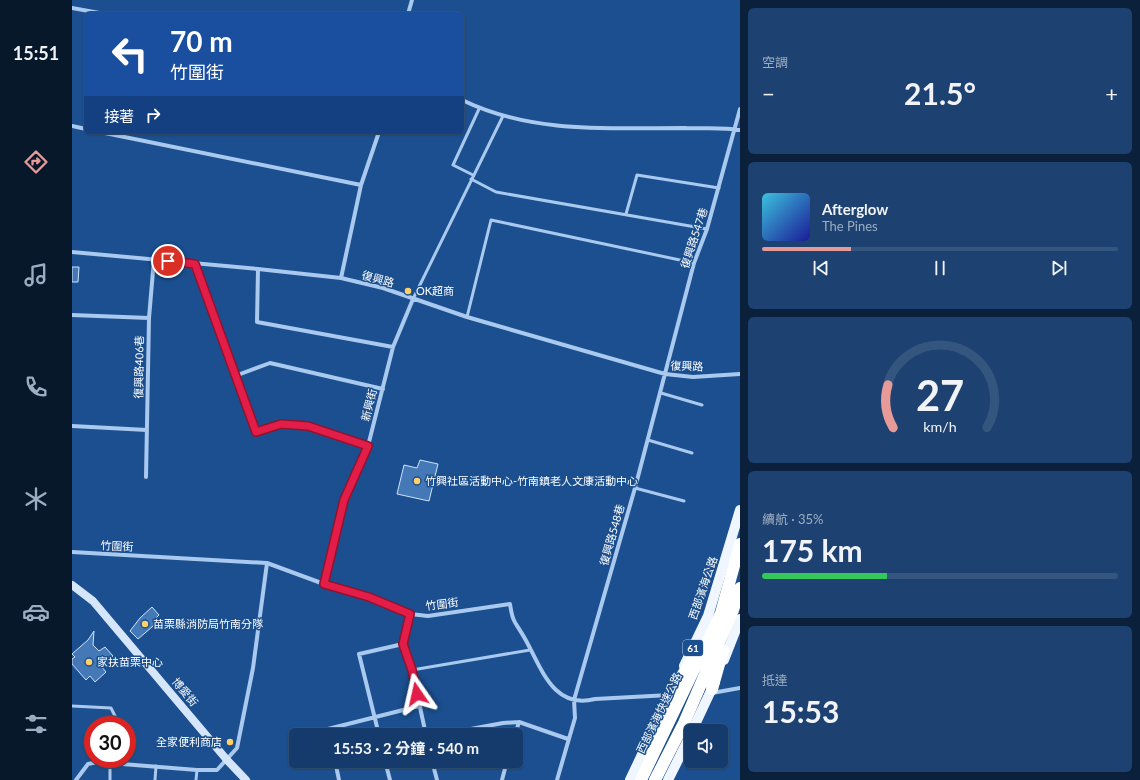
<!DOCTYPE html>
<html lang="zh-TW">
<head>
<meta charset="utf-8">
<style>
	body { margin:0; font-family:Lato,"Noto Sans TC",sans-serif; background:#1d4271; color:#f1f3f6; height:100vh; display:flex; flex-direction:column; font-size:15px; white-space:nowrap }
	* { box-sizing:border-box; margin:0 }
	p { font-size:13px; color:#9dadc1 }
	.icon { flex:none; width:22px; height:22px; fill:none; stroke:currentColor; stroke-width:2; stroke-linecap:round; stroke-linejoin:round }
	.map { position:relative; flex:1; overflow:hidden }
	.side { display:flex; flex-direction:column; gap:8px; padding:8px; background:#0b203b; width:400px }
	.side>* { flex:none }
	.top-card { position:absolute; left:12px; top:12px; width:380px; height:122px; border-radius:6px; box-shadow:0 1px 3px #0004,0 0 0 1px #33557e; background:#1a4fa0; color:#fff; overflow:hidden }
	.controls { position:absolute; left:612px; top:724px; display:grid; gap:8px }
	.controls a { display:grid; place-items:center; width:44px; height:44px; border-radius:6px; background:#143b6b; box-shadow:0 1px 3px #0004,0 0 0 1px #33557e; font-size:20px }
	.speed { position:absolute; left:12px; top:716px; display:flex; gap:8px; font-size:20px; font-weight:700; text-align:center }
	.speed>* { display:grid; place-content:center; width:52px; height:52px; border-radius:50%; background:#143b6b; box-shadow:0 1px 3px #0004,0 0 0 1px #33557e; line-height:1 }
	.speed .limit { border:6px solid #d22; background:#fff; color:#111 }
	.pin { position:absolute; display:grid; place-items:center; width:34px; height:34px; color:#fff; margin:-17px; border:2px solid #fff; border-radius:50%; box-shadow:0 1px 4px #0007 }
	.me { position:absolute; width:44px; margin:-22px; rotate:349deg; stroke-linejoin:round; filter:drop-shadow(0 0 3px #0008) }
	.turn { display:flex; align-items:center; gap:14px; height:84px; padding:0 20px; font-size:18px }
	.turn .icon { width:52px; height:52px; stroke-width:2.5 }
	.turn b { display:block; font-size:28px; line-height:34px }
	.then { display:flex; align-items:center; height:38px; padding:0 20px; background:#0003; gap:8px; font-size:15px }
	.big { font-size:30px; font-weight:700; line-height:1.1 }
	.side .tile { flex:1; display:flex; flex-direction:column; justify-content:center; gap:6px; min-width:0; padding:0 14px; border-radius:6px; background:#1d4271 }
	.side .dial { align-items:center; gap:0 }
	.dial svg { height:104px; overflow:visible; fill:none; stroke:#33557e; stroke-width:7; stroke-linecap:round; text-anchor:middle }
	.dial text { fill:#f1f3f6; stroke:none }
	.song { display:flex; align-items:center; gap:12px }
	.cover { width:48px; height:48px; border-radius:6px; background:linear-gradient(135deg,hsl(190 70% 55%),hsl(240 70% 35%)) }
	.played { height:4px; border-radius:2px; background:linear-gradient(90deg,#e69b98 25%,#33557e 25%) }
	.keys { display:flex; justify-content:space-around; direction:ltr }
	.heat { display:flex; justify-content:space-between; align-items:center; font-size:22px; direction:ltr }
	.charge { height:6px; border-radius:3px; background:linear-gradient(90deg,#34c759 35%,#33557e 0) }
	.trip { position:absolute; left:217px; top:728px; width:234px; height:40px; border-radius:6px; background:#143b6b; box-shadow:0 1px 3px #0004,0 0 0 1px #33557e; font-weight:700; line-height:40px; text-align:center }
	main { display:flex; flex:1; min-height:0 }
	.tabs { display:flex; flex-direction:column; width:72px; justify-content:space-around; align-items:center; background:#08182b; color:#9dadc1 }
	.tabs .icon { width:28px; height:28px }
	.tabs .on { color:#e69b98 }
	.tabs b { font-size:18px; color:#f1f3f6 }
	.map>svg:first-child { display:block }
</style>
</head>
<body>
<main>
<nav class="tabs">
<b>15:51</b>
<svg class="icon on" aria-label="directions" viewBox="0 0 24 24"><path d="M12 3l9 9-9 9-9-9zM9 14v-3h6M13 9l2 2-2 2"/></svg>
<svg class="icon" aria-label="music" viewBox="0 0 24 24"><path d="M9 18V5l10-2v13"/><circle cx="6" cy="18" r="3"/><circle cx="16" cy="16" r="3"/></svg>
<svg class="icon" aria-label="phone" viewBox="0 0 24 24"><path d="M5 4h4l2 5-3 2q2 4 5 5l2-3 5 2v4C11 20 4 13 5 4z"/></svg>
<svg class="icon" aria-label="climate" viewBox="0 0 24 24"><path d="M12 3v18M4 7l16 10M4 17L20 7"/></svg>
<svg class="icon" aria-label="car" viewBox="0 0 24 24"><path d="M5 17H2v-5l4-1 3-4h7l3 4 3 1v5h-3M9 17h6M6 11h13"/><circle cx="7" cy="17" r="2"/><circle cx="17" cy="17" r="2"/></svg>
<svg class="icon" aria-label="filters" viewBox="0 0 24 24"><path d="M4 7h16M4 17h16"/><circle cx="9" cy="7" r="2"/><circle cx="15" cy="17" r="2"/></svg>
</nav>
<div class="map">
<svg width="668" height="780" viewBox="0 0 668 780">
	<rect width="100%" height="100%" fill="#1b4f8f"/>
	<path fill="#4478b7" stroke="#cfe3fa" d="M0 267H7L6 282H0Z
		M348 460 366 464 357 501 325 494 332 465 345 468Z
		M80 607 87 615 84 618 87 621 66 639 58 631 68 618Z
		M22 631 21 645 27 651 33 647 41 656 29 666 34 672 23 682 18 676 14 680 0 664V659L3 657 0 654 16 640Z"/>
	<g fill="none" stroke-linecap="round" stroke-linejoin="round">
		<path stroke="#a9c9ee" stroke-width="3" d="M401 175 381 165 407 109
			M399 179 424 192 635 229
			M554 214 565 175 647 188
			M341 299 431 116
			M395 317 419 220 622 263
			M589 393 630 405
			M576 440 620 453
			M563 488 612 501
			M340 670 458 650
			M0 706 39 708 43 716 42 725
			M38 780V759
			M83 780 84 766
			M124 780 125 770"/>
		<path stroke="#a9c9ee" stroke-width="4" d="M0 8 33 14
			M336 14 340 0
			M390 100C460 134 538 128 613 128 631 129 650 127 668 130
			M0 126 14 129
			M28 132 289 185
			M0 252 186 269 269 278 311 288 395 317 593 374 621 377 668 374
			M123 264 184 432 209 424 236 426 296 446
			M186 269 185 322 321 347
			M269 278 289 185 307 132
			M0 315 77 318
			M163 376 198 363 311 389
			M0 426 75 430
			M74 477 77 318 82 259
			M0 552 195 563 252 584 297 597 338 614 356 616 438 604C441 624 443 621 452 637 469 666 480 710 523 699L598 695
			M252 584 272 500 296 446 321 347 341 299
			M338 614 331 644 340 670 354 735
			M640 693 668 688
			M388 731 431 723 447 722 496 739
			M257 735 256 729 347 706
			M307 735 287 654 331 644
			M443 735 447 722
			M263 761 267 780
			M313 761 318 780
			M360 761 365 780
			M4 780 16 764 25 762 125 770H145L165 748 181 668 195 563
			M430 780 435 761
			M485 780 503 718 502 700 563 488 622 263 635 229 668 109"/>
		<path stroke="#d6e6fa" stroke-width="8" d="M0 585 21 601 155 760 174 780"/>
		<path stroke="#f0f6ff" stroke-width="10" d="M652 660 668 619
			M612 666 636 616 668 510
			M620 731 643 682
			M558 780 601 689
			M596 780 619 734"/>
		<path stroke="#fff" stroke-width="12" d="M640 689 651 650
			M598 695 620 660
			M569 780 649 613 668 544
			M583 780 612 723 661 610 668 588"/>
	</g>
	<g fill="none" stroke-linecap="round" stroke-linejoin="round">
		<defs>
			<path id="route" d="M96 261 123 264 184 432 209 424 236 426 296 446 272 500 252 584 297 597 338 614 331 644 340 670 345 694"/>
		</defs>
		<use href="#route" stroke="#92132f" stroke-width="10"/>
		<use href="#route" stroke="#e11d48" stroke-width="7"/>
	</g>
	<g fill="#ffd166" stroke="#1b4f8f" stroke-width="1.5">
		<circle cx="336" cy="291" r="4"/>
		<circle cx="345" cy="481" r="4"/>
		<circle cx="73" cy="624" r="4"/>
		<circle cx="17" cy="662" r="4"/>
		<circle cx="158" cy="742" r="4"/>
	</g>
	<g text-anchor="middle" stroke-width="3" stroke-linejoin="round" paint-order="stroke">
		<rect fill="#1b4f8f" stroke="#bbcadd" stroke-width="1" x="611" y="640" width="20" height="16" rx="3"/>
		<g font-size="10" font-weight="bold" fill="#fff">
			<text x="621" y="652">61</text>
		</g>
		<g font-size="11" fill="#fff" stroke="#1b4f8f">
			<text transform="translate(622 238) rotate(-72)" y="4">復興路547巷</text>
			<text transform="translate(306 279) rotate(15)" y="4">復興路</text>
			<text transform="translate(615 366) rotate(2)" y="4">復興路</text>
			<text transform="translate(67 367) rotate(-89)" y="4">復興路406巷</text>
			<text transform="translate(297 405) rotate(-76)" y="4">新興街</text>
			<text transform="translate(540 535) rotate(-74)" y="4">復興路548巷</text>
			<text transform="translate(45 546) rotate(3)" y="4">竹圍街</text>
			<text transform="translate(631 588) rotate(-71)" y="4">西部濱海公路</text>
			<text transform="translate(370 604) rotate(-7)" y="4">竹圍街</text>
			<text transform="translate(113 692) rotate(50)" y="4">博愛街</text>
			<text transform="translate(587 713) rotate(-64)" y="4">西部濱海快速公路</text>
		</g>
		<g font-size="11" fill="#fff" stroke="#1b4f8f" text-anchor="start">
			<text x="344" y="295">OK超商</text>
			<text x="353" y="485">竹興社區活動中心-竹南鎮老人文康活動中心</text>
			<text x="81" y="628">苗栗縣消防局竹南分隊</text>
			<text x="25" y="666">家扶苗栗中心</text>
			<text x="150" y="746" text-anchor="end">全家便利商店</text>
		</g>
	</g>
</svg>
<div class="controls">
<a><svg class="icon" aria-label="sound" viewBox="0 0 24 24"><path d="M4 9h4l5-4v14l-5-4H4zM17 9q2 3 0 6"/></svg></a>
</div>
<div class="speed"><div class="limit">30</div></div>
<div class="pin" style="left:96px;top:261px;background:#d93025"><svg class="icon" aria-label="arrive" viewBox="0 0 24 24"><path d="M6 21V4h12l-3 4 3 4H6"/></svg></div>
<svg class="me" style="left:345px;top:694px" viewBox="-20 -20 40 40"><path d="M0-17L14 15 0 8-14 15z" fill="#e11d48" stroke="#fff" stroke-width="4"/></svg>
<div class="trip">15:53 · 2 分鐘 · 540 m</div>
<div class="top-card">
<div class="turn"><svg class="icon" aria-label="left" viewBox="0 0 24 24"><path d="M17 20v-9H6M10 6l-5 5 5 5"/></svg><div><b>70 m</b>竹圍街</div></div>
<div class="then">接著<svg class="icon" aria-label="right" viewBox="0 0 24 24"><path d="M7 20v-9h11M14 6l5 5-5 5"/></svg></div>
</div>
</div>
<section class="side">
<div class="tile"><p>空調</p>
<div class="heat"><a>−</a><b class="big">21.5°</b><a>+</a></div>
</div>
<div class="tile">
<div class="song"><i class="cover"></i><div><b>Afterglow</b><p>The Pines</p></div></div>
<div class="played"></div>
<div class="keys"><svg class="icon" aria-label="previous" viewBox="0 0 24 24"><path d="M18 5L8 12l10 7zM5 5v14"/></svg><svg class="icon" aria-label="pause" viewBox="0 0 24 24"><path d="M8 5v14M16 5v14"/></svg><svg class="icon" aria-label="next" viewBox="0 0 24 24"><path d="M6 5l10 7-10 7zM19 5v14"/></svg></div>
</div>
<div class="tile dial"><svg viewBox="0 0 100 80">
<path d="M14 69A42 42 0 1 1 86 69"/>
<path d="M14 69A42 42 0 0 1 10 36" stroke="#e69b98"/>
<text x="50" y="56" font-size="32" font-weight="700">27</text>
<text x="50" y="72" font-size="11">km/h</text>
</svg></div>
<div class="tile"><p>續航 · 35%</p><b class="big">175 km</b><div class="charge"></div></div>
<div class="tile"><p>抵達</p><b class="big">15:53</b></div>
</section>
</main>
</body>
</html>
